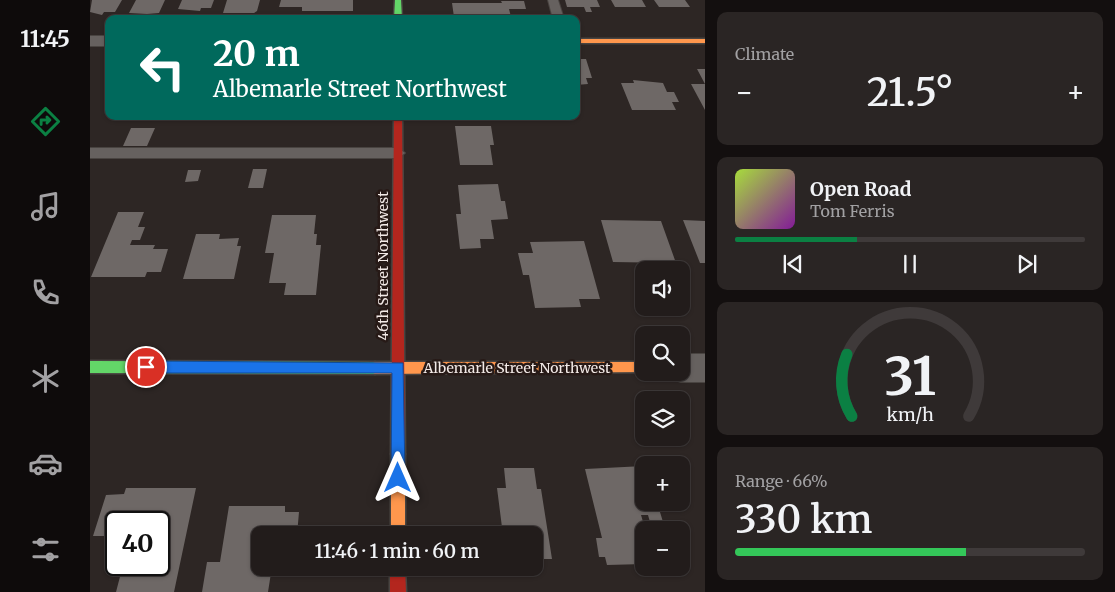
<!DOCTYPE html>
<html lang="en">
<head>
<meta charset="utf-8">
<style>
	body { margin:0; font-family:Merriweather,serif; background:#2a2524; color:#f1f3f6; height:100vh; display:flex; flex-direction:column; font-size:19px; white-space:nowrap }
	* { box-sizing:border-box; margin:0 }
	p { font-size:16px; color:#a2a1a3 }
	.icon { flex:none; width:28px; height:28px; fill:none; stroke:currentColor; stroke-width:2; stroke-linecap:round; stroke-linejoin:round }
	.map { position:relative; flex:1; overflow:hidden }
	.drawer { display:flex; flex-direction:column; gap:12px; padding:12px; background:#130f0f; width:410px }
	.drawer>* { flex:none }
	.banner { position:absolute; left:15px; top:15px; width:475px; height:105px; border-radius:10px; box-shadow:0 1px 4px #0004,0 0 0 1px #3f3a3a; background:#00695c; color:#fff; overflow:hidden }
	.controls { position:absolute; left:545px; top:261px; display:grid; gap:10px }
	.controls a { display:grid; place-items:center; width:55px; height:55px; border-radius:10px; background:#221c1b; box-shadow:0 1px 4px #0004,0 0 0 1px #3f3a3a; font-size:25px }
	.speed { position:absolute; left:15px; top:511px; display:flex; gap:10px; font-size:25px; font-weight:700; text-align:center }
	.speed>* { display:grid; place-content:center; width:65px; height:65px; border-radius:50%; background:#221c1b; box-shadow:0 1px 4px #0004,0 0 0 1px #3f3a3a; line-height:1 }
	.speed .limit { border:2px solid #111; border-radius:8px; background:#fff; color:#111 }
	.pin { position:absolute; display:grid; place-items:center; width:42px; height:42px; color:#fff; margin:-21px; border:2px solid #fff; border-radius:50%; box-shadow:0 1px 5px #0007 }
	.me { position:absolute; width:55px; margin:-28px; rotate:0deg; stroke-linejoin:round; filter:drop-shadow(0 0 4px #0008) }
	.turn { display:flex; align-items:center; gap:18px; height:105px; padding:0 25px; font-size:22px }
	.turn .icon { width:65px; height:65px; stroke-width:2.5 }
	.turn b { display:block; font-size:35px; line-height:42px }
	.big { font-size:38px; font-weight:600; line-height:1.1 }
	.drawer .card { flex:1; display:flex; flex-direction:column; justify-content:center; gap:8px; min-width:0; padding:0 18px; border-radius:10px; background:#2a2524 }
	.drawer .dial { align-items:center; gap:0 }
	.dial svg { height:130px; overflow:visible; fill:none; stroke:#3f3a3a; stroke-width:7; stroke-linecap:round; text-anchor:middle }
	.dial text { fill:#f1f3f6; stroke:none }
	.song { display:flex; align-items:center; gap:15px }
	.cover { width:60px; height:60px; border-radius:8px; background:linear-gradient(135deg,hsl(80 70% 55%),hsl(290 70% 35%)) }
	.played { height:5px; border-radius:2px; background:linear-gradient(90deg,#0b8043 35%,#3f3a3a 35%) }
	.keys { display:flex; justify-content:space-around; direction:ltr }
	.heat { display:flex; justify-content:space-between; align-items:center; font-size:28px; direction:ltr }
	.charge { height:8px; border-radius:4px; background:linear-gradient(90deg,#34c759 66%,#3f3a3a 0) }
	.trip { position:absolute; left:161px; top:526px; width:292px; height:50px; border-radius:10px; background:#221c1b; box-shadow:0 1px 4px #0004,0 0 0 1px #3f3a3a; font-weight:600; line-height:50px; text-align:center }
	main { display:flex; flex:1; min-height:0 }
	.dock { display:flex; flex-direction:column; width:90px; justify-content:space-around; align-items:center; background:#0e0b0b; color:#a2a1a3 }
	.dock .icon { width:35px; height:35px }
	.dock .on { color:#0b8043 }
	.dock b { font-size:22px; color:#f1f3f6 }
	.map>svg:first-child { display:block }
</style>
</head>
<body>
<main>
<nav class="dock">
<b>11:45</b>
<svg class="icon on" aria-label="directions" viewBox="0 0 24 24"><path d="M12 3l9 9-9 9-9-9zM9 14v-3h6M13 9l2 2-2 2"/></svg>
<svg class="icon" aria-label="music" viewBox="0 0 24 24"><path d="M9 18V5l10-2v13"/><circle cx="6" cy="18" r="3"/><circle cx="16" cy="16" r="3"/></svg>
<svg class="icon" aria-label="phone" viewBox="0 0 24 24"><path d="M5 4h4l2 5-3 2q2 4 5 5l2-3 5 2v4C11 20 4 13 5 4z"/></svg>
<svg class="icon" aria-label="climate" viewBox="0 0 24 24"><path d="M12 3v18M4 7l16 10M4 17L20 7"/></svg>
<svg class="icon" aria-label="car" viewBox="0 0 24 24"><path d="M5 17H2v-5l4-1 3-4h7l3 4 3 1v5h-3M9 17h6M6 11h13"/><circle cx="7" cy="17" r="2"/><circle cx="17" cy="17" r="2"/></svg>
<svg class="icon" aria-label="filters" viewBox="0 0 24 24"><path d="M4 7h16M4 17h16"/><circle cx="9" cy="7" r="2"/><circle cx="15" cy="17" r="2"/></svg>
</nav>
<div class="map">
<svg width="615" height="592" viewBox="0 0 615 592">
	<rect width="100%" height="100%" fill="#2d2624"/>
	<path fill="#6e6866" d="M2 0H32L25 12H14L12 15 0 12Z
		M46 0H75L69 13 57 14 39 13Z
		M92 0H124L121 8H111L110 11 88 9Z
		M137 0H170L167 11 164 13H133Z
		M191 0H263V11H212V7H189Z
		M475 0H507L510 7H500L502 12H496L494 7H477Z
		M521 0H552L556 7H525Z
		M564 0H595L600 7H569Z
		M411 1H434L436 9H419L421 17H364L362 3H412Z
		M486 59H496L502 78H496L498 84 486 85Z
		M607 69H615V110L601 84H615Z
		M543 80 573 83 577 92H584L589 102H582L586 110H542L531 83H544Z
		M365 116H389L390 119H366Z
		M365 126H401L404 145H400L403 165H370Z
		M41 128H65L57 146H33Z
		M163 169H177L173 188H158Z
		M98 170H111L108 181 95 182Z
		M408 184 411 201H415L418 219 401 220 404 239H390L391 248 370 249 366 214H371L368 185Z
		M28 212H54L48 227H55L50 240H42L40 245H65L63 249H78L71 272H57L55 277H1Z
		M182 215H226L224 234H227L226 245H231L226 295H194L196 283H179L184 253H175Z
		M511 220 571 221 586 263 523 262Z
		M593 220 615 221V263H610Z
		M106 234H130L129 239 149 238 147 246H151L144 279H93Z
		M494 241 510 299H489L491 307 445 308 439 275H433L428 253H443L440 242Z
		M554 466V502H573L575 512H570L573 522H560L558 515H551L554 525H552L554 564 517 565 515 557H509L506 538H512L495 469Z
		M414 468H444L447 489H451L462 559H445V535H413L407 488H416Z
		M36 488H106L84 592H26L33 565H69V522H26V549H18L22 536H3L16 495 34 494Z
		M139 506H195V512H209L207 535H170V568H189L188 573H181L178 592H112L117 562H130Z"/>
	<g fill="none" stroke-linecap="round" stroke-linejoin="round">
		<defs>
			<path id="lane" d="M458 0H468L474 19H463Z
				M0 148H308L315 153 308 158H0Z"/>
			<path id="street" d="M0 36H19V46H0Z
				M591 354H615V382H591L580 378 578 372H591Z"/>
			<path id="fast" d="M305 0H311L312 19H304Z
				M0 361 285 362 289 364 291 368 289 372 285 374 0 373Z"/>
			<path id="slow" d="M486 39H615V43H486Z
				M285 362H554V372H557L285 374 281 372 279 368 281 364Z
				M308 447 313 449 315 454V535H301V454L303 449Z"/>
			<path id="jam" d="M304 116H312L315 454 313 459 308 461 303 459 301 454Z
				M300 568H315L316 592H300Z"/>
		</defs>
		<use href="#lane" stroke="#494441" stroke-width="2"/>
		<use href="#street" stroke="#494441" stroke-width="2"/>
		<use href="#fast" stroke="#494441" stroke-width="3"/>
		<use href="#slow" stroke="#494441" stroke-width="3"/>
		<use href="#jam" stroke="#494441" stroke-width="3"/>
		<use href="#lane" fill="#66615f" fill-rule="evenodd"/>
		<use href="#street" fill="#66615f" fill-rule="evenodd"/>
		<use href="#fast" fill="#63d668" fill-rule="evenodd"/>
		<use href="#slow" fill="#ff974d" fill-rule="evenodd"/>
		<use href="#jam" fill="#b3261e" fill-rule="evenodd"/>
	</g>
	<path fill="#1a73e8" stroke="#114b97" d="M56 361 313 363 315 478 313 483 308 485 303 483 301 478 302 373H56L52 371 50 367 52 363Z"/>
	<g text-anchor="middle" stroke-width="5" stroke-linejoin="round" paint-order="stroke">
		<g font-size="14" fill="#f3eae7" stroke="#271a17">
			<text transform="translate(293 266) rotate(-90)" y="5">46th Street Northwest</text>
			<text x="427" y="373">Albemarle Street Northwest</text>
		</g>
	</g>
</svg>
<div class="controls">
<a><svg class="icon" aria-label="sound" viewBox="0 0 24 24"><path d="M4 9h4l5-4v14l-5-4H4zM17 9q2 3 0 6"/></svg></a>
<a><svg class="icon" aria-label="search" viewBox="0 0 24 24"><circle cx="10" cy="10" r="6"/><path d="M15 15l6 6"/></svg></a>
<a><svg class="icon" aria-label="layers" viewBox="0 0 24 24"><path d="M12 4l9 5-9 5-9-5zM3 14l9 5 9-5"/></svg></a>
<a>+</a>
<a>−</a>
</div>
<div class="speed"><div class="limit">40</div></div>
<div class="pin" style="left:56px;top:367px;background:#d93025"><svg class="icon" aria-label="arrive" viewBox="0 0 24 24"><path d="M6 21V4h12l-3 4 3 4H6"/></svg></div>
<svg class="me" style="left:308px;top:478px" viewBox="-20 -20 40 40"><path d="M0-17L14 15 0 8-14 15z" fill="#1a73e8" stroke="#fff" stroke-width="4"/></svg>
<div class="trip">11:46 · 1 min · 60 m</div>
<div class="banner">
<div class="turn"><svg class="icon" aria-label="left" viewBox="0 0 24 24"><path d="M17 20v-9H6M10 6l-5 5 5 5"/></svg><div><b>20 m</b>Albemarle Street Northwest</div></div>
</div>
</div>
<section class="drawer">
<div class="card"><p>Climate</p>
<div class="heat"><a>−</a><b class="big">21.5°</b><a>+</a></div>
</div>
<div class="card">
<div class="song"><i class="cover"></i><div><b>Open Road</b><p>Tom Ferris</p></div></div>
<div class="played"></div>
<div class="keys"><svg class="icon" aria-label="previous" viewBox="0 0 24 24"><path d="M18 5L8 12l10 7zM5 5v14"/></svg><svg class="icon" aria-label="pause" viewBox="0 0 24 24"><path d="M8 5v14M16 5v14"/></svg><svg class="icon" aria-label="next" viewBox="0 0 24 24"><path d="M6 5l10 7-10 7zM19 5v14"/></svg></div>
</div>
<div class="card dial"><svg viewBox="0 0 100 80">
<path d="M14 69A42 42 0 1 1 86 69"/>
<path d="M14 69A42 42 0 0 1 11 31" stroke="#0b8043"/>
<text x="50" y="56" font-size="32" font-weight="700">31</text>
<text x="50" y="72" font-size="11">km/h</text>
</svg></div>
<div class="card"><p>Range · 66%</p><b class="big">330 km</b><div class="charge"></div></div>
</section>
</main>
</body>
</html>
